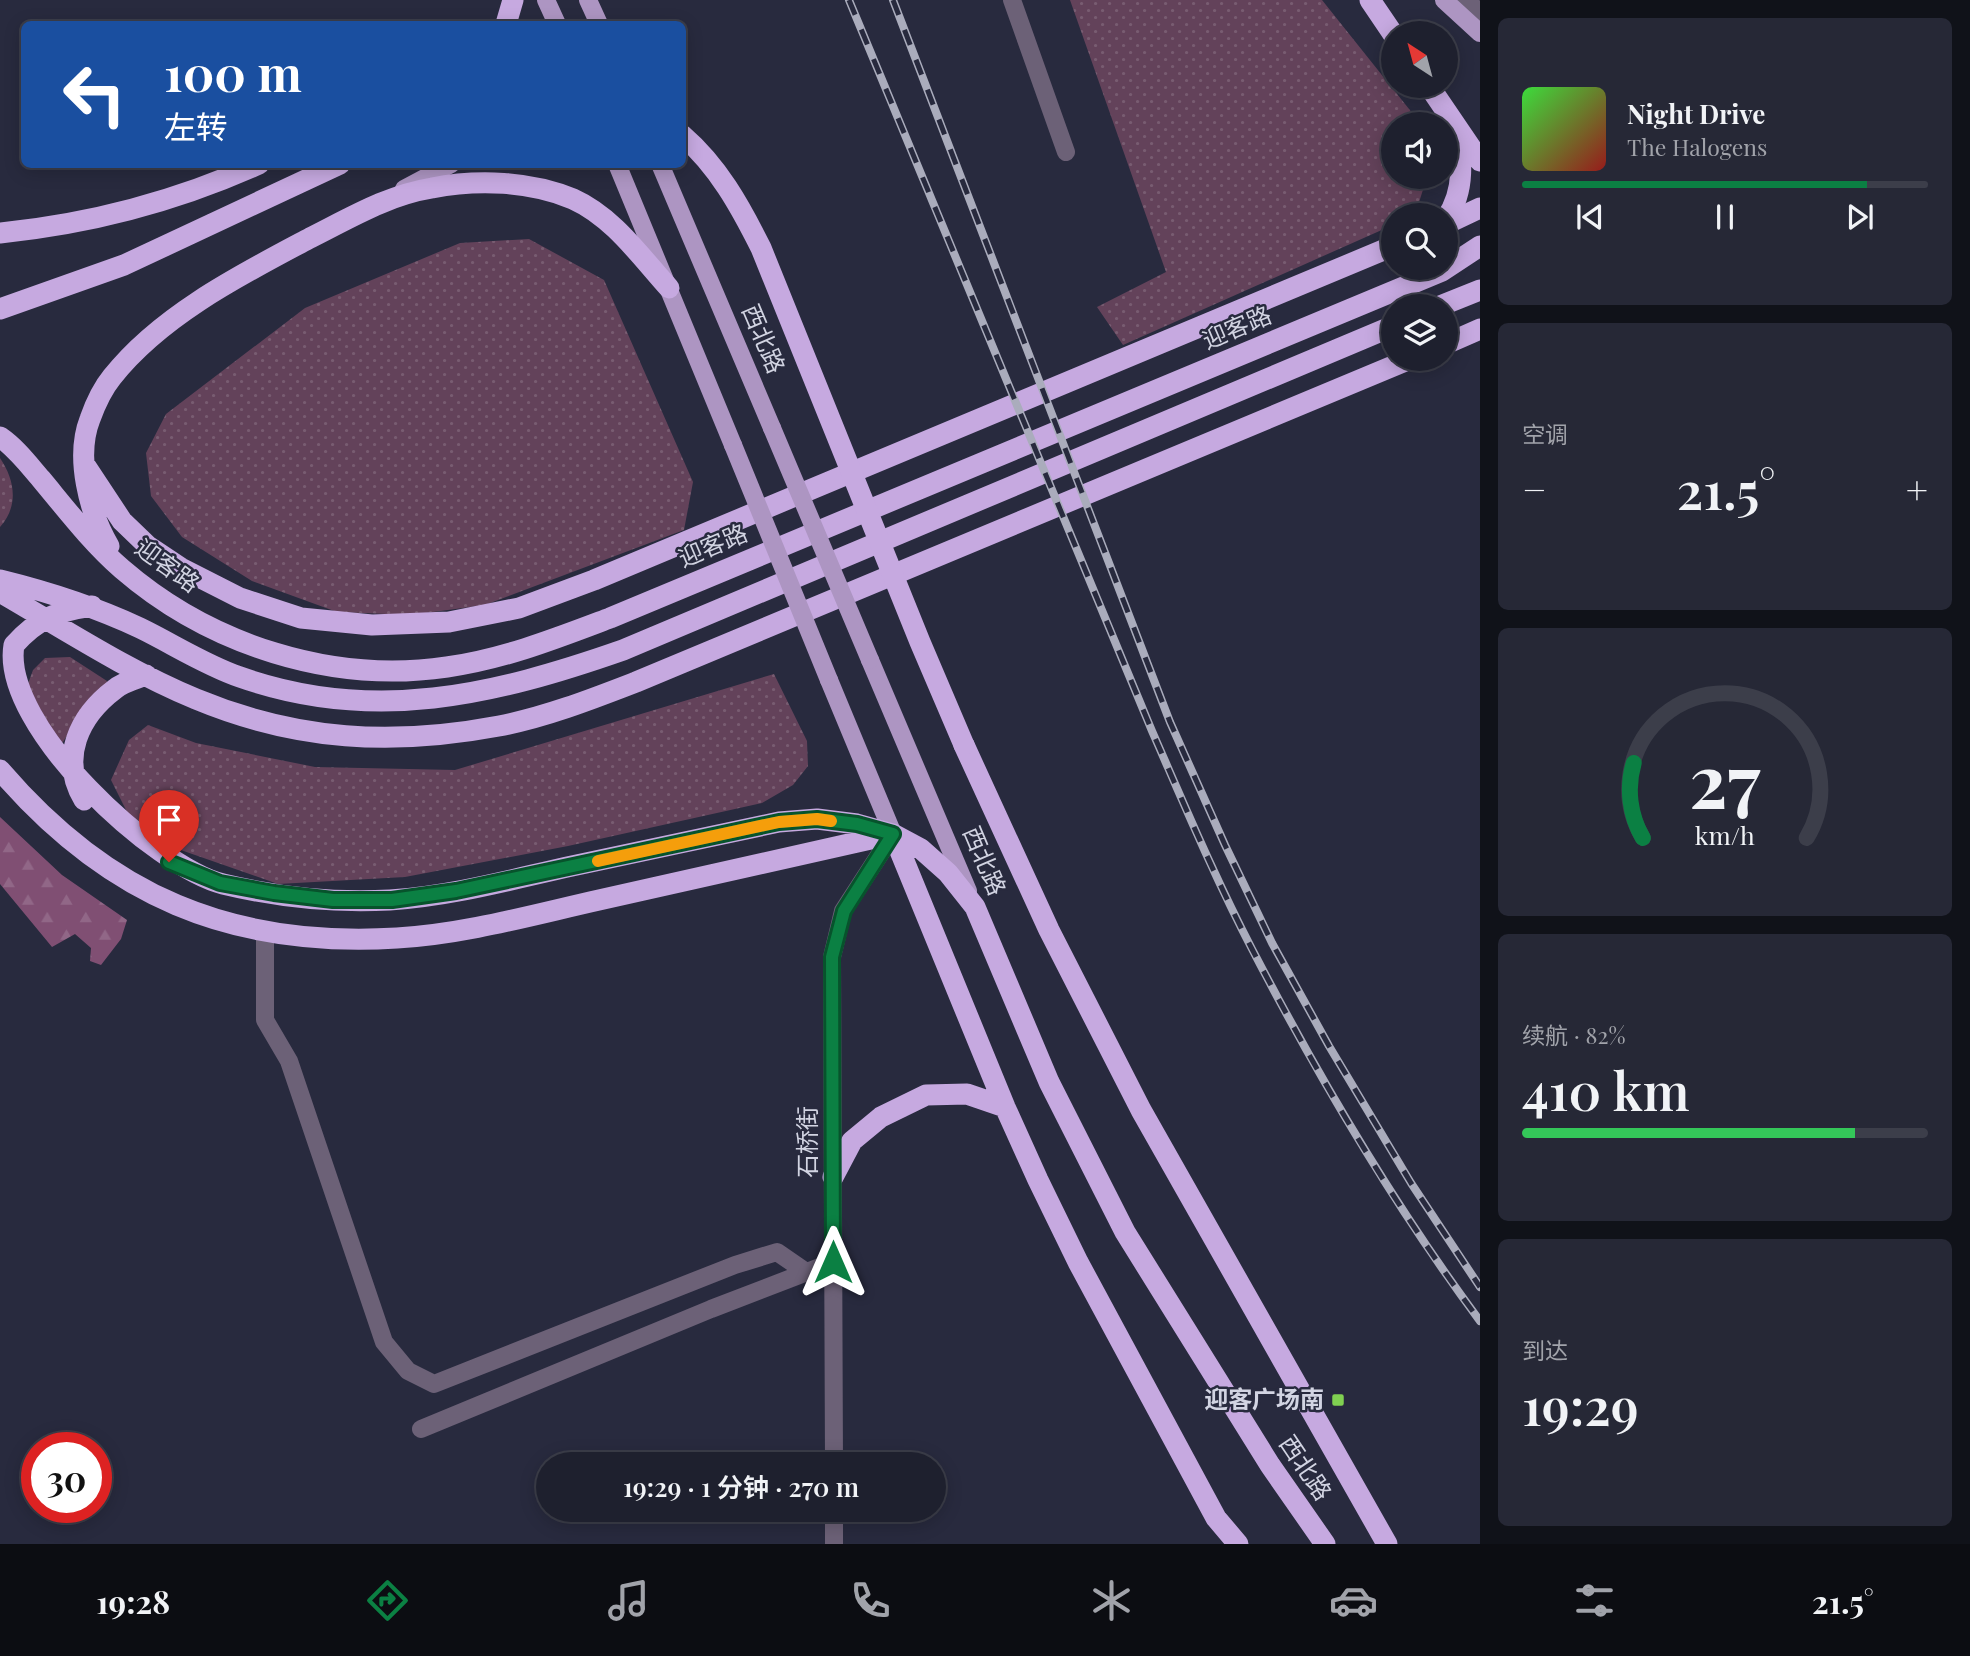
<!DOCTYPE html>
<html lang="zh">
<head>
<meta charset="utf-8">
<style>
	body { margin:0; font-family:"Playfair Display","Noto Sans SC",serif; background:#262836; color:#f1f3f6; height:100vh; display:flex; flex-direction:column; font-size:26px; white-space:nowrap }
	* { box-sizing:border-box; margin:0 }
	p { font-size:23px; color:#a1a3aa }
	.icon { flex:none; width:38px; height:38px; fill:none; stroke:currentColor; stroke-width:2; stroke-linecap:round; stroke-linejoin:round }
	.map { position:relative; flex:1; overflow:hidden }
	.side { display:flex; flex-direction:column; gap:18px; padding:18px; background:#101219; width:490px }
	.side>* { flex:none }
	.guide { position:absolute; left:21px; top:21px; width:665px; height:147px; border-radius:10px; box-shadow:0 4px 18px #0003,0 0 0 2px #3c3e4a; background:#1a4fa0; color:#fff; overflow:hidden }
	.needle { width:46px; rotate:324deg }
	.buttons { position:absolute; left:1381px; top:21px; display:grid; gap:14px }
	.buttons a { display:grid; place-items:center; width:77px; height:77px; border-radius:50%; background:#1e202e; box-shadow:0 4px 18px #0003,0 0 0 2px #3c3e4a; font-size:35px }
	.speed { position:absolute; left:21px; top:1432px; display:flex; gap:14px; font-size:35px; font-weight:700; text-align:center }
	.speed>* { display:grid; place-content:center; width:91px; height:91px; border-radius:50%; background:#1e202e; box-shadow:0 4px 18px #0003,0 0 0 2px #3c3e4a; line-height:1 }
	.speed .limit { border:10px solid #d22; background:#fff; color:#111 }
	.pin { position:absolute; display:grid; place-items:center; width:60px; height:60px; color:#fff; margin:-72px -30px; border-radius:50% 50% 50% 0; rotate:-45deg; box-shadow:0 0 7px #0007 }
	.pin .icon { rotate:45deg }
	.me { position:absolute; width:77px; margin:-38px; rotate:0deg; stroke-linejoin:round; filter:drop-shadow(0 0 5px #0008) }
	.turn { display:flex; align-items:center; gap:24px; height:147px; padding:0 28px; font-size:32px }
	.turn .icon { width:91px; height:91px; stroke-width:2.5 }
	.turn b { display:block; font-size:49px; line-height:60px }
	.big { font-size:52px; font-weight:600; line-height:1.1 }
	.side .tile { flex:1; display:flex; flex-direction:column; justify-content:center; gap:10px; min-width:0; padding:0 24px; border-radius:10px; background:#262836 }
	.side .dial { align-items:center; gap:0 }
	.dial svg { height:182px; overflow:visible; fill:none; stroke:#3c3e4a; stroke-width:7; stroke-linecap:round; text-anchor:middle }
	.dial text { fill:#f1f3f6; stroke:none }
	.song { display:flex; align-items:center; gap:21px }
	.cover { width:84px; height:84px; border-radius:10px; background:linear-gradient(135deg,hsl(120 70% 55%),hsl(0 70% 35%)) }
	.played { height:7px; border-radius:4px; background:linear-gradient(90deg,#0b8043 85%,#3c3e4a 85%) }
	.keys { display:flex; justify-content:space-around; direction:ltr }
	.heat { display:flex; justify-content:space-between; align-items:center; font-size:38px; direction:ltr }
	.charge { height:10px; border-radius:5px; background:linear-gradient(90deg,#34c759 82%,#3c3e4a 0) }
	.trip { position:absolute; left:536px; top:1452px; width:410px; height:70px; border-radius:35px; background:#1e202e; box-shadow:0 4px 18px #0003,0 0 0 2px #3c3e4a; font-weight:600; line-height:70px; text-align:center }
	.tabs { display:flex; height:112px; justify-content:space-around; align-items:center; background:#0c0d12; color:#a1a3aa }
	.tabs .icon { width:49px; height:49px }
	.tabs .on { color:#0b8043 }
	.tabs b { font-size:32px; color:#f1f3f6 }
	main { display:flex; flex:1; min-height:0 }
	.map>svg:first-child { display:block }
</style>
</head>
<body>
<main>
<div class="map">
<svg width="1480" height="1544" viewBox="0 0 1480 1544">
	<defs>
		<pattern id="grass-dots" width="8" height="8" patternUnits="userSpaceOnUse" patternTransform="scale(1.75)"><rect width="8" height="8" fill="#63425a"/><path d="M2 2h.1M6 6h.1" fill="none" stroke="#785c71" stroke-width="1.8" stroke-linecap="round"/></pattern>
		<pattern id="forest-firs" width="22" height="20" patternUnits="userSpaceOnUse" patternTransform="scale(1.75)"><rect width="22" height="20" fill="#804f73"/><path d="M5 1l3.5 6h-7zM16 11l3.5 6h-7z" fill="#916787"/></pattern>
	</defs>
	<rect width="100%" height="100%" fill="#282a3e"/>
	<path fill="url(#grass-dots)" d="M1070 0H1322L1421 124H1393V177H1427L1415 215H1393V225L1123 345 1097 307 1166 272Z
		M529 239 604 280 693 482 684 530 485 605 411 615 337 612 252 581 182 537 151 496 146 453 166 414 305 308 460 243Z
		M0 458C15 480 19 506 0 527Z
		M70 657 107 681 106 689 71 729 63 742 52 741 25 692 33 670 45 658Z
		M774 674 807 741 808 766 793 785 762 803 568 846 405 877 278 884 175 848 129 816 111 780 129 740 148 725 196 743 315 767 455 770Z"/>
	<path fill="url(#forest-firs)" d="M0 817 62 875 127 920 121 939 101 965 90 961 91 948 75 934 52 947 0 884Z"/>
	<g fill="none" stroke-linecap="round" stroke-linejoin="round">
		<path stroke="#6c6177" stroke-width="18" d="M1012 0 1066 152
			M1466 0 1480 13
			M265 931V1020L289 1061 384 1342 408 1371 434 1384 735 1265 777 1252 806 1272
			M421 1429 711 1309 833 1262
			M834 1465 832 957 843 911 893 834
			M834 1510V1544"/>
		<path stroke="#ad95c2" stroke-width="18" d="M546 0 557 24
			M588 0 599 24
			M1444 0 1480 33
			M617 164 733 445
			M660 164 772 428
			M404 189 451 164
			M870 660 968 891
			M829 680 893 834"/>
		<path stroke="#c6a9e0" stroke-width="21" d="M1370 0 1393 34
			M506 24 513 0
			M1429 86 1480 161
			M1446 219C1466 190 1462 157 1455 124
			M1446 224 1480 208
			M0 233C89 224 177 201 259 164
			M1440 306 1480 290
			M0 309 124 265 340 164
			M1446 344 1480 329
			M0 437C16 448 28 464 41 479 66 509 92 543 122 569 210 645 332 684 447 667 504 659 557 638 610 618L1442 271 1480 246
			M85 465 122 521 148 546 181 568 240 598 301 618 372 625 449 622 519 608 594 580 1393 246
			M109 546C89 512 75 457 90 419 95 405 103 388 112 377 161 315 242 274 310 238 350 218 388 195 432 188 477 179 531 181 573 199 613 217 640 256 669 288
			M0 580C49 592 95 607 140 628 173 644 205 665 240 677 374 724 494 695 623 650L1393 326
			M0 592C64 629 128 671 196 699 297 741 393 746 499 726 546 717 592 699 636 682L1410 359
			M92 606C58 611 38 618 14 645 0 726 157 868 223 884 277 897 335 903 390 900 452 896 513 879 572 866 641 851 710 837 779 822L817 819 857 824 893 834 921 849 948 873 975 907 1049 1082 1125 1232 1270 1465 1325 1544
			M964 745 1049 930 1141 1110 1387 1544
			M0 770C108 896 231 948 397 938 465 934 532 915 599 900 697 878 795 856 893 834L1005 1107 1038 1180 1078 1262 1216 1518 1238 1544
			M84 800C59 758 79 716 115 689 123 682 136 679 146 675
			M833 1177 852 1141 881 1117 926 1095 967 1094 1005 1107"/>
		<defs>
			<path id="rail" d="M849 0 1152 731C1184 804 1215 878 1252 949 1319 1078 1393 1204 1480 1321
				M893 0 1170 722 1225 845 1272 943 1329 1046 1411 1183 1480 1287"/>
		</defs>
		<use href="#rail" stroke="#aaacbc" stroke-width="8"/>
		<use href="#rail" stroke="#282a3e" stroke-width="5" stroke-dasharray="16" stroke-linecap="butt"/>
		<path stroke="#ad95c2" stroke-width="18" d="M772 428 870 660
			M733 445 829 680"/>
		<path stroke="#c6a9e0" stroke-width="21" d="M682 135C718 166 740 206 761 248L920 642 964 745"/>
	</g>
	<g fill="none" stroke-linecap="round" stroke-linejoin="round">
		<defs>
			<path id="route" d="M169 862 220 883 274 893 333 900H392L456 891 779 822 817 819 857 824 893 834 844 911 832 957 833 1262"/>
		</defs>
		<use href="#route" stroke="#07532c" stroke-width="18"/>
		<use href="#route" stroke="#0b8043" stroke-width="12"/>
		<path stroke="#f59e0b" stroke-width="12" d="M598 861 779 822 817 819 831 821"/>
	</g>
	<rect fill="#80d051" stroke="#282a3e" stroke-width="2.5" x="1331" y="1393" width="14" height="14" rx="3.5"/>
	<g text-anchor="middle" stroke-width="5" stroke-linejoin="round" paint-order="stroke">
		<g font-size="24" fill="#d2d4e2" stroke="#282a3e">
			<text transform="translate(1237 328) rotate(-23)" y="8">迎客路</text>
			<text transform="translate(763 339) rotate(67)" y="8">西北路</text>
			<text transform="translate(713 546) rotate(-23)" y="8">迎客路</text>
			<text transform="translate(167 566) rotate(36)" y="8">迎客路</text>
			<text transform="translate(984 861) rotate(67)" y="8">西北路</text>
			<text transform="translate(808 1142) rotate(-90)" y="8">石桥街</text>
			<text transform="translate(1305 1468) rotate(56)" y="8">西北路</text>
		</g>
		<g font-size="24" font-weight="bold" fill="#d2d4e2" stroke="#282a3e" text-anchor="end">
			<text x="1324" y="1408">迎客广场南</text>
		</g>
	</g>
</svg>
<div class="buttons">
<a><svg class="needle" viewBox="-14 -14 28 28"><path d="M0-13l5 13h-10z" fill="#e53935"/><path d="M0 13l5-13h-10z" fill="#a1a3aa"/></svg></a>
<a><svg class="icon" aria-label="sound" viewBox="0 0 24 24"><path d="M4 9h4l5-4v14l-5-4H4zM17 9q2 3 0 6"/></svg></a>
<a><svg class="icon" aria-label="search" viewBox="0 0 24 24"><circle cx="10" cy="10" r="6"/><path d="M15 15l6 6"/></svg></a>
<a><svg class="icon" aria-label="layers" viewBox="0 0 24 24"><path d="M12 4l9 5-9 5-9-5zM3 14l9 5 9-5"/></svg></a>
</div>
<div class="speed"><div class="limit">30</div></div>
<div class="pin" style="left:169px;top:862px;background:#d93025"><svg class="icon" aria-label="arrive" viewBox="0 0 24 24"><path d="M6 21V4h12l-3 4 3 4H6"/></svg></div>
<svg class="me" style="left:833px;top:1262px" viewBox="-20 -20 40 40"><path d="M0-17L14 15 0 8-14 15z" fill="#0b8043" stroke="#fff" stroke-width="4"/></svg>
<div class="trip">19:29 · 1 分钟 · 270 m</div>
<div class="guide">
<div class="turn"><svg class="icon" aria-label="left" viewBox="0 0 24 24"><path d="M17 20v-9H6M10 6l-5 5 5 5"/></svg><div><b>100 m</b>左转</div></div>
</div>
</div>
<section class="side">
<div class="tile">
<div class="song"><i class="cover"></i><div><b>Night Drive</b><p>The Halogens</p></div></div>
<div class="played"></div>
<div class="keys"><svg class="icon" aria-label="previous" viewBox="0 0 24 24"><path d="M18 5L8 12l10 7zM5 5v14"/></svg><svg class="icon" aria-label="pause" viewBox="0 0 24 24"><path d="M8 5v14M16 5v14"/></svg><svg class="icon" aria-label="next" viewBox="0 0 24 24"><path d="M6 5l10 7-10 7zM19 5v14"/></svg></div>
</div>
<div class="tile"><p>空调</p>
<div class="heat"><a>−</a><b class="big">21.5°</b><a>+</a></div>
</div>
<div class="tile dial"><svg viewBox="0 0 100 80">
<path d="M14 69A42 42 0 1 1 86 69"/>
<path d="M14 69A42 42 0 0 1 10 36" stroke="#0b8043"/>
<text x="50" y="56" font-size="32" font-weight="700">27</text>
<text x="50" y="72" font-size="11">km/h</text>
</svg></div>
<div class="tile"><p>续航 · 82%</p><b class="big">410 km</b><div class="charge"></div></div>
<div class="tile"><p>到达</p><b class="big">19:29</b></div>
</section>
</main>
<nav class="tabs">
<b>19:28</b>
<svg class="icon on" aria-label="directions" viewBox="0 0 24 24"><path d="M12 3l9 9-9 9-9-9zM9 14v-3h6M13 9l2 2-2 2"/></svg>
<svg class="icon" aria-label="music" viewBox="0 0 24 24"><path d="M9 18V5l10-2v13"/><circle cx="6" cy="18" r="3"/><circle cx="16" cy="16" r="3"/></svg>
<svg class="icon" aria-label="phone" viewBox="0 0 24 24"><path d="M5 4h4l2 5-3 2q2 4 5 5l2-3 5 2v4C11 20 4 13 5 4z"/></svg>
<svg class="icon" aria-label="climate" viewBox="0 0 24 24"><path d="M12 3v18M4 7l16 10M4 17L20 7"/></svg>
<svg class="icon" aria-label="car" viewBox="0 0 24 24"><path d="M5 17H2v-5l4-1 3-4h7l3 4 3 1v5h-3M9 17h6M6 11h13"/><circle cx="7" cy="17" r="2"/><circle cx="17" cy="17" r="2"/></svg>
<svg class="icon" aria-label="filters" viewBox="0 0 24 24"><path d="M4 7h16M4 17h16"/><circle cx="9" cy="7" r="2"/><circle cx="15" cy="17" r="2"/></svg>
<b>21.5°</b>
</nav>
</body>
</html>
